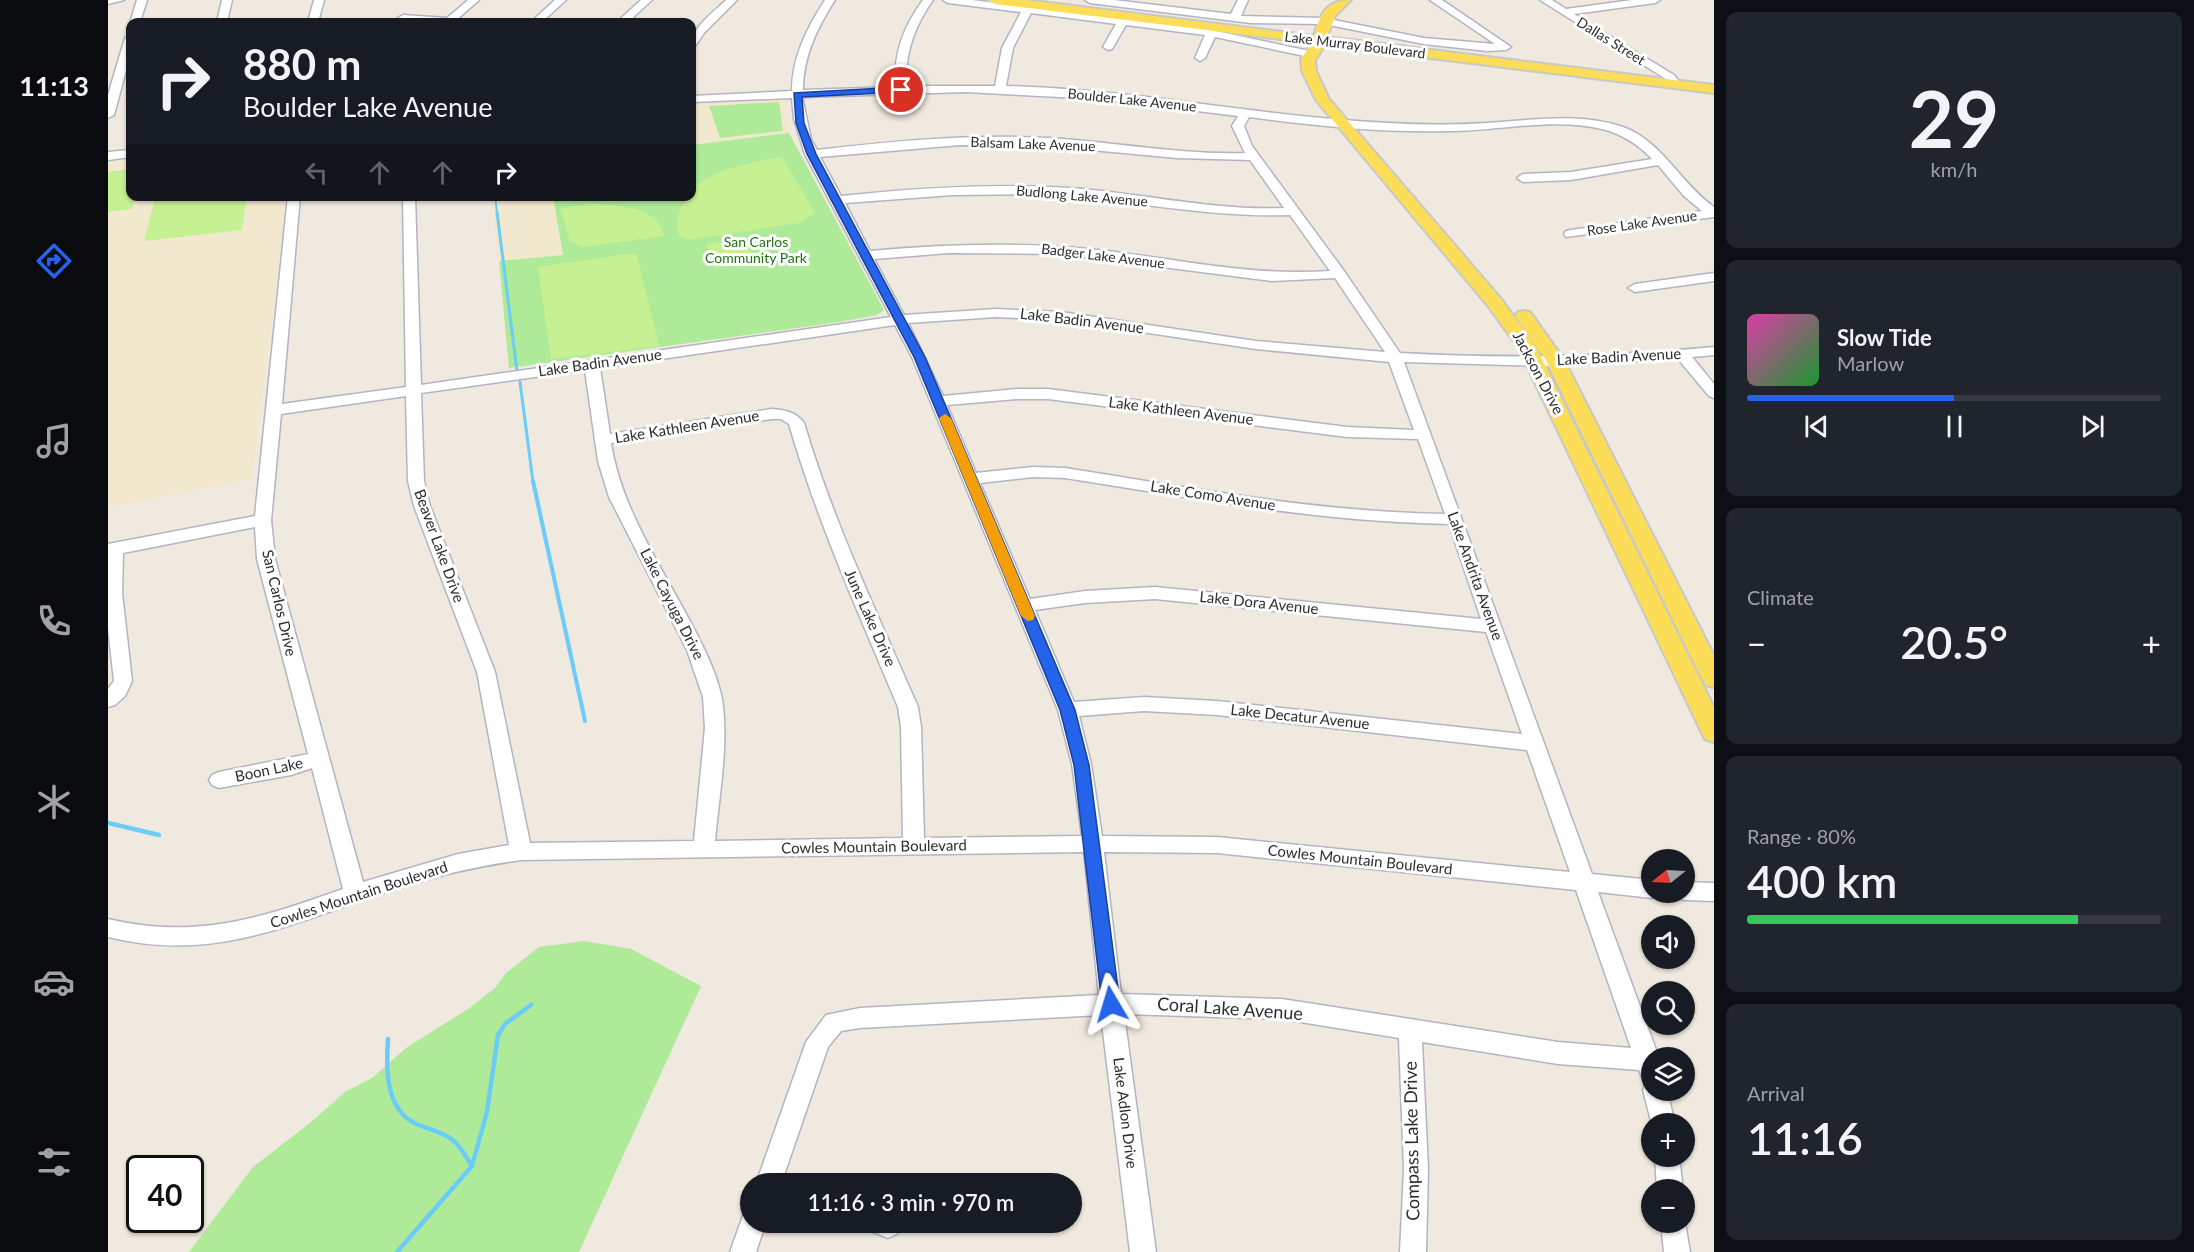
<!DOCTYPE html>
<html lang="en">
<head>
<meta charset="utf-8">
<style>
	body { margin:0; font-family:Lato,sans-serif; background:#20242c; color:#f1f3f6; height:100vh; display:flex; flex-direction:column; font-size:22px; white-space:nowrap }
	* { box-sizing:border-box; margin:0 }
	p { font-size:20px; color:#9ea1a6 }
	.icon { flex:none; width:33px; height:33px; fill:none; stroke:currentColor; stroke-width:2; stroke-linecap:round; stroke-linejoin:round }
	.map { position:relative; flex:1; overflow:hidden }
	.details { display:flex; flex-direction:column; gap:12px; padding:12px; background:#0d0f14; width:480px }
	.details>* { flex:none }
	.top-card { position:absolute; left:18px; top:18px; width:570px; height:183px; border-radius:12px; box-shadow:0 2px 4px #0004; background:#171b24; color:#f1f3f6; overflow:hidden }
	.needle { width:39px; rotate:252deg }
	.controls { position:absolute; left:1533px; top:849px; display:grid; gap:12px }
	.controls a { display:grid; place-items:center; width:54px; height:54px; border-radius:50%; background:#171b24; box-shadow:0 2px 4px #0004; font-size:30px }
	.speed { position:absolute; left:18px; top:1155px; display:flex; gap:12px; font-size:30px; font-weight:700; text-align:center }
	.speed>* { display:grid; place-content:center; width:78px; height:78px; border-radius:50%; background:#171b24; box-shadow:0 2px 4px #0004; line-height:1 }
	.speed .limit { border:3px solid #111; border-radius:9px; background:#fff; color:#111 }
	.pin { position:absolute; display:grid; place-items:center; width:51px; height:51px; color:#fff; margin:-26px; border:3px solid #fff; border-radius:50%; box-shadow:0 2px 6px #0007 }
	.me { position:absolute; width:66px; margin:-33px; rotate:353deg; stroke-linejoin:round; filter:drop-shadow(0 0 4px #0008) }
	.turn { display:flex; align-items:center; gap:21px; height:126px; padding:0 18px; font-size:27px }
	.turn .icon { width:78px; height:78px; stroke-width:2.5 }
	.turn b { display:block; font-size:42px; line-height:51px }
	.lanes { display:flex; align-items:center; height:57px; padding:0 18px; background:#0003; justify-content:center; gap:30px; direction:ltr }
	.lanes .off { opacity:.35 }
	.big { font-size:45px; font-weight:600; line-height:1.1 }
	.details .card { flex:1; display:flex; flex-direction:column; justify-content:center; gap:9px; min-width:0; padding:0 21px; border-radius:12px; background:#20242c }
	.details .dial { align-items:center; gap:0 }
	.dial b { font-size:78px; line-height:1 }
	.song { display:flex; align-items:center; gap:18px }
	.cover { width:72px; height:72px; border-radius:9px; background:linear-gradient(135deg,hsl(320 70% 55%),hsl(130 70% 35%)) }
	.played { height:6px; border-radius:3px; background:linear-gradient(90deg,#2563eb 50%,#363941 50%) }
	.keys { display:flex; justify-content:space-around; direction:ltr }
	.heat { display:flex; justify-content:space-between; align-items:center; font-size:33px; direction:ltr }
	.charge { height:9px; border-radius:4px; background:linear-gradient(90deg,#34c759 80%,#363941 0) }
	.trip { position:absolute; left:632px; top:1173px; width:342px; height:60px; border-radius:30px; background:#171b24; box-shadow:0 2px 4px #0004; font-weight:600; line-height:60px; text-align:center }
	main { display:flex; flex:1; min-height:0 }
	.dock { display:flex; flex-direction:column; width:108px; justify-content:space-around; align-items:center; background:#090b0e; color:#9ea1a6 }
	.dock .icon { width:42px; height:42px }
	.dock .active { color:#2563eb }
	.dock b { font-size:27px; color:#f1f3f6 }
	.map>svg:first-child { display:block }
</style>
</head>
<body>
<main>
<nav class="dock">
<b>11:13</b>
<svg class="icon active" aria-label="directions" viewBox="0 0 24 24"><path d="M12 3l9 9-9 9-9-9zM9 14v-3h6M13 9l2 2-2 2"/></svg>
<svg class="icon" aria-label="music" viewBox="0 0 24 24"><path d="M9 18V5l10-2v13"/><circle cx="6" cy="18" r="3"/><circle cx="16" cy="16" r="3"/></svg>
<svg class="icon" aria-label="phone" viewBox="0 0 24 24"><path d="M5 4h4l2 5-3 2q2 4 5 5l2-3 5 2v4C11 20 4 13 5 4z"/></svg>
<svg class="icon" aria-label="climate" viewBox="0 0 24 24"><path d="M12 3v18M4 7l16 10M4 17L20 7"/></svg>
<svg class="icon" aria-label="car" viewBox="0 0 24 24"><path d="M5 17H2v-5l4-1 3-4h7l3 4 3 1v5h-3M9 17h6M6 11h13"/><circle cx="7" cy="17" r="2"/><circle cx="17" cy="17" r="2"/></svg>
<svg class="icon" aria-label="filters" viewBox="0 0 24 24"><path d="M4 7h16M4 17h16"/><circle cx="9" cy="7" r="2"/><circle cx="15" cy="17" r="2"/></svg>
</nav>
<div class="map">
<svg width="1606" height="1252" viewBox="0 0 1606 1252">
	<rect width="100%" height="100%" fill="#efe9df"/>
	<path fill="#f2e8cd" d="M678 99 681 133 584 145V104Z
		M22 159V196L177 197 174 238 144 479 0 507V162Z
		M383 197H445L455 255 391 261Z"/>
	<path fill="#afea98" d="M671 102 675 131 612 138 601 106Z
		M681 133 776 310 769 315 725 323 401 368 391 261 455 255 445 197 584 196V145Z
		M476 941 523 949 593 986 471 1252H81L145 1167 202 1123 237 1092 264 1078 298 1048 363 1007 387 988 398 973 431 947Z"/>
	<path fill="#c5f193" d="M674 157 707 213 691 223 579 240 571 236C567 221 570 208 580 197L584 196C585 172 655 160 674 157Z
		M22 169V196L27 197 24 209 0 212V172Z
		M47 197H139L134 230 36 241Z
		M481 204C499 204 539 206 550 222 553 226 554 232 556 236L475 247 462 241 452 208Z
		M636 238 646 262 607 268 598 244Z
		M528 253 551 346 443 359 430 267Z"/>
	<g fill="none" stroke-linecap="round" stroke-linejoin="round">
		<path stroke="#6bccf8" stroke-width="2" d="M387 196 389 213"/>
		<path stroke="#6bccf8" stroke-width="3" d="M389 212 409 371
			M412 382 425 482"/>
		<path stroke="#6bccf8" stroke-width="4" d="M425 481 477 721"/>
		<path stroke="#6bccf8" stroke-width="4.5" d="M0 823 51 835
			M280 1039C278 1068 277 1107 306 1123 319 1129 333 1131 345 1140 353 1147 358 1157 364 1166
			M289 1252 364 1166 379 1112 390 1035 397 1024 423 1005"/>
		<defs>
			<path id="minor" d="M0 0H16L0 4Z
				M29 0H39L32 22 22 23Z
				M114 0H124L119 22H109Z
				M206 0H216L210 22H200Z
				M360 0H371L346 22 295 21 290 18 295 15 339 18Z
				M447 0H458L434 22H423Z
				M533 0H544L520 22H509Z
				M618 0H629L596 33 588 45 584 46C584 26 605 13 618 0Z
				M717 0H727C709 28 695 57 695 90L787 87C786 53 795 27 815 0H825C806 27 797 53 798 86H887L894 48 913 12 840 3 835 0H864L1103 30 1206 52 1211 55 1206 58 1107 37 1097 58 1092 61 1087 58 1097 35 1018 25 1004 49 1000 50 995 47 1008 24 923 13 905 48 898 86C1026 89 1153 117 1281 123 1314 125 1347 125 1380 123 1425 120 1471 112 1515 127 1554 141 1573 184 1606 207V217L1458 237 1456 234 1458 231 1463 230 1594 211 1576 196 1550 165 1463 180 1415 182 1409 178 1415 174 1463 172 1544 159C1530 144 1514 134 1494 129 1445 117 1392 131 1343 131 1275 133 1208 126 1141 117L1136 126 1144 146 1236 271 1292 353C1397 359 1501 357 1606 347V355L1584 357 1606 384V398L1601 396 1570 359 1435 366 1296 362 1484 874 1544 880V892H1553L1544 898 1490 892 1551 1058H1544V1090H1559L1567 1124H1544V1125L1535 1090 1538 1083 1536 1082 1531 1070 1450 1064 1314 1042 1320 1169 1318 1252H1292L1296 1169 1291 1038 1174 1019 1016 1014 1048 1252H1022L993 1015 752 1028 733 1031 720 1047 673 1184H648L698 1042 718 1015 752 1008 991 995 976 852 413 860C370 866 329 875 288 889 187 921 110 964 0 937V919C88 940 153 918 235 889L204 768 183 775 111 788 104 785 101 780 104 775 111 772 200 754 149 559 147 527 15 553 14 593 24 681 17 696 7 705 0 707V689L6 681 0 628V544L147 516 180 196H192L174 404 298 387 295 196H307L313 385 783 317 697 154 686 119 684 98 584 102V96L684 91C684 57 699 28 717 0ZM858 92 990 99 1130 116 1124 126 1137 153C1071 155 1007 142 941 138 863 134 786 141 709 150L703 139 695 101V97ZM852 145 941 146 1069 158 1142 160 1176 208C1104 211 1034 193 962 188 885 183 809 188 733 196L712 157ZM934 194C1017 199 1098 218 1182 215L1222 271C1140 277 1062 257 981 249 908 242 835 244 762 251L737 203 845 195ZM841 253 952 254 1164 281 1227 278 1277 352 1148 341 953 312 888 309 796 315 766 259ZM888 317 953 320 1148 349 1281 362 1306 430 1239 427 940 389H909L835 396 800 323ZM787 325 804 357 950 710 964 764 974 836 816 838 813 727 810 707C769 613 725 521 696 423 688 412 677 410 664 409L502 434 492 368ZM477 370 490 461 501 497 579 650 595 697 597 728 586 841 422 843 387 672 322 506 316 481 313 393ZM298 396 300 481 306 506 369 672 401 845 350 854 255 882 167 559 163 520 173 414ZM909 399H940L1239 437 1310 439 1337 514C1209 512 1083 488 957 468L925 467 868 473 839 405ZM664 419H673L681 424C709 521 751 614 790 707L793 727 795 838 607 841C611 795 621 745 614 699 609 673 595 646 583 623 553 566 513 508 503 443ZM925 477 957 478C1085 498 1211 522 1341 524L1373 619 1047 587 977 591 922 599 872 483ZM1047 599 1378 632 1414 734 1109 701 1036 697 966 702 927 610 977 603ZM1036 711 1109 715 1419 750 1462 872 1109 837 994 836 983 764 971 716ZM996 852 1109 853 1468 890 1523 1048 1450 1042 1174 999 1013 994Z
				M977 0H1006L1123 14 1130 0H1140L1133 16 1216 18 1316 38 1387 44 1322 0H1334L1403 47 1398 50 1379 51 1316 44 1216 24 1143 23 982 3Z
				M1432 0H1444L1458 9 1524 0H1552L1547 3 1466 14 1566 75 1573 84 1567 87 1563 86 1558 79Z
				M22 35V55L6 115 0 118V95L17 38Z
				M22 150V157L0 160V152Z
				M1606 273V281L1527 292 1520 288 1527 284Z
				M1576 882 1606 883V901L1576 900 1568 897 1566 892H1576Z
				M1547 1156H1571L1575 1190H1549Z
				M642 1211V1222H658L648 1252H622L636 1213Z
				M1576 1217 1582 1252H1556L1553 1222H1576Z
				M759 1222H792L793 1225 789 1234 780 1238 763 1231Z"/>
			<path id="major" d="M881 0H918L1206 36C1212 13 1219 0 1243 0L1227 16 1219 37 1606 85V93L1217 45 1207 60 1208 71 1221 99 1393 299 1428 347 1606 708V742L1597 739 1594 733 1410 347 1381 307 1208 100 1194 71 1193 59 1204 43 887 4Z
				M1416 311 1422 312 1456 360 1606 656V687L1598 685 1594 679 1438 360 1407 316 1410 312Z"/>
		</defs>
		<use href="#minor" stroke="#b3b4c1" stroke-width="3"/>
		<use href="#major" stroke="#c8c8c8" stroke-width="4"/>
		<use href="#minor" fill="#fff" fill-rule="evenodd"/>
		<use href="#major" fill="#fcdd57" fill-rule="evenodd"/>
	</g>
	<path fill="#2563eb" stroke="#184099" stroke-width="1.5" d="M793 87 797 90 796 92 694 97 696 123 708 154 817 357 967 710 981 765 1012 1004 1009 1009 1003 1011 997 1009 994 1004 966 765 952 710 806 357 699 154 688 123 686 93Z"/>
	<path fill="#f59e0b" d="M837 414 843 418 927 616 925 620 920 621 913 616 831 418Z"/>
	<g text-anchor="middle" stroke-width="6" stroke-linejoin="round" paint-order="stroke">
		<g font-size="14" fill="#2d2d2d" stroke="#fff">
			<text transform="translate(1503 41) rotate(32)" y="5">Dallas Street</text>
			<text transform="translate(1247 45) rotate(7)" y="5">Lake Murray Boulevard</text>
			<text transform="translate(1024 100) rotate(6)" y="5">Boulder Lake Avenue</text>
			<text transform="translate(925 144) rotate(2)" y="5">Balsam Lake Avenue</text>
			<text transform="translate(974 196) rotate(5)" y="5">Budlong Lake Avenue</text>
			<text transform="translate(1534 223) rotate(-8)" y="5">Rose Lake Avenue</text>
			<text transform="translate(995 256) rotate(7)" y="5">Badger Lake Avenue</text>
		</g>
		<g font-size="14" fill="#247215" stroke="#fff">
			<text x="648" y="247">San Carlos<tspan x="648" dy="16">Community Park</tspan></text>
		</g>
		<g font-size="15" fill="#2d2d2d" stroke="#fff">
			<text transform="translate(974 321) rotate(7)" y="5">Lake Badin Avenue</text>
			<text transform="translate(1511 357) rotate(-3)" y="5">Lake Badin Avenue</text>
			<text transform="translate(492 363) rotate(-8)" y="5">Lake Badin Avenue</text>
			<text transform="translate(1430 373) rotate(62)" y="5">Jackson Drive</text>
			<text transform="translate(1073 411) rotate(7)" y="5">Lake Kathleen Avenue</text>
			<text transform="translate(579 427) rotate(-9)" y="5">Lake Kathleen Avenue</text>
			<text transform="translate(1105 496) rotate(9)" y="5">Lake Como Avenue</text>
			<text transform="translate(331 546) rotate(70)" y="5">Beaver Lake Drive</text>
			<text transform="translate(1367 576) rotate(70)" y="5">Lake Andrita Avenue</text>
			<text transform="translate(171 603) rotate(77)" y="5">San Carlos Drive</text>
			<text transform="translate(1151 603) rotate(6)" y="5">Lake Dora Avenue</text>
			<text transform="translate(564 604) rotate(63)" y="5">Lake Cayuga Drive</text>
			<text transform="translate(762 618) rotate(66)" y="5">June Lake Drive</text>
			<text transform="translate(1192 717) rotate(6)" y="5">Lake Decatur Avenue</text>
			<text transform="translate(161 770) rotate(-12)" y="5">Boon Lake</text>
			<text transform="translate(766 847) rotate(-1)" y="5">Cowles Mountain Boulevard</text>
			<text transform="translate(1252 860) rotate(6)" y="5">Cowles Mountain Boulevard</text>
			<text transform="translate(251 895) rotate(-18)" y="5">Cowles Mountain Boulevard</text>
			<text transform="translate(1017 1113) rotate(83)" y="5">Lake Adlon Drive</text>
		</g>
		<g font-size="18" fill="#2d2d2d" stroke="#fff">
			<text transform="translate(1122 1009) rotate(4)" y="6">Coral Lake Avenue</text>
			<text transform="translate(1304 1141) rotate(-91)" y="6">Compass Lake Drive</text>
		</g>
	</g>
</svg>
<div class="controls">
<a><svg class="needle" viewBox="-14 -14 28 28"><path d="M0-13l5 13h-10z" fill="#e53935"/><path d="M0 13l5-13h-10z" fill="#9ea1a6"/></svg></a>
<a><svg class="icon" aria-label="sound" viewBox="0 0 24 24"><path d="M4 9h4l5-4v14l-5-4H4zM17 9q2 3 0 6"/></svg></a>
<a><svg class="icon" aria-label="search" viewBox="0 0 24 24"><circle cx="10" cy="10" r="6"/><path d="M15 15l6 6"/></svg></a>
<a><svg class="icon" aria-label="layers" viewBox="0 0 24 24"><path d="M12 4l9 5-9 5-9-5zM3 14l9 5 9-5"/></svg></a>
<a>+</a>
<a>−</a>
</div>
<div class="speed"><div class="limit">40</div></div>
<div class="pin" style="left:793px;top:90px;background:#d93025"><svg class="icon" aria-label="arrive" viewBox="0 0 24 24"><path d="M6 21V4h12l-3 4 3 4H6"/></svg></div>
<svg class="me" style="left:1003px;top:1004px" viewBox="-20 -20 40 40"><path d="M0-17L14 15 0 8-14 15z" fill="#2563eb" stroke="#fff" stroke-width="4"/></svg>
<div class="trip">11:16 · 3 min · 970 m</div>
<div class="top-card">
<div class="turn"><svg class="icon" aria-label="right" viewBox="0 0 24 24"><path d="M7 20v-9h11M14 6l5 5-5 5"/></svg><div><b>880 m</b>Boulder Lake Avenue</div></div>
<div class="lanes"><svg class="icon off" aria-label="left" viewBox="0 0 24 24"><path d="M17 20v-9H6M10 6l-5 5 5 5"/></svg><svg class="icon off" aria-label="ahead" viewBox="0 0 24 24"><path d="M12 20V5M6 11l6-6 6 6"/></svg><svg class="icon off" aria-label="ahead" viewBox="0 0 24 24"><path d="M12 20V5M6 11l6-6 6 6"/></svg><svg class="icon" aria-label="right" viewBox="0 0 24 24"><path d="M7 20v-9h11M14 6l5 5-5 5"/></svg></div>
</div>
</div>
<section class="details">
<div class="card dial"><b>29</b><p>km/h</p></div>
<div class="card">
<div class="song"><i class="cover"></i><div><b>Slow Tide</b><p>Marlow</p></div></div>
<div class="played"></div>
<div class="keys"><svg class="icon" aria-label="previous" viewBox="0 0 24 24"><path d="M18 5L8 12l10 7zM5 5v14"/></svg><svg class="icon" aria-label="pause" viewBox="0 0 24 24"><path d="M8 5v14M16 5v14"/></svg><svg class="icon" aria-label="next" viewBox="0 0 24 24"><path d="M6 5l10 7-10 7zM19 5v14"/></svg></div>
</div>
<div class="card"><p>Climate</p>
<div class="heat"><a>−</a><b class="big">20.5°</b><a>+</a></div>
</div>
<div class="card"><p>Range · 80%</p><b class="big">400 km</b><div class="charge"></div></div>
<div class="card"><p>Arrival</p><b class="big">11:16</b></div>
</section>
</main>
</body>
</html>
